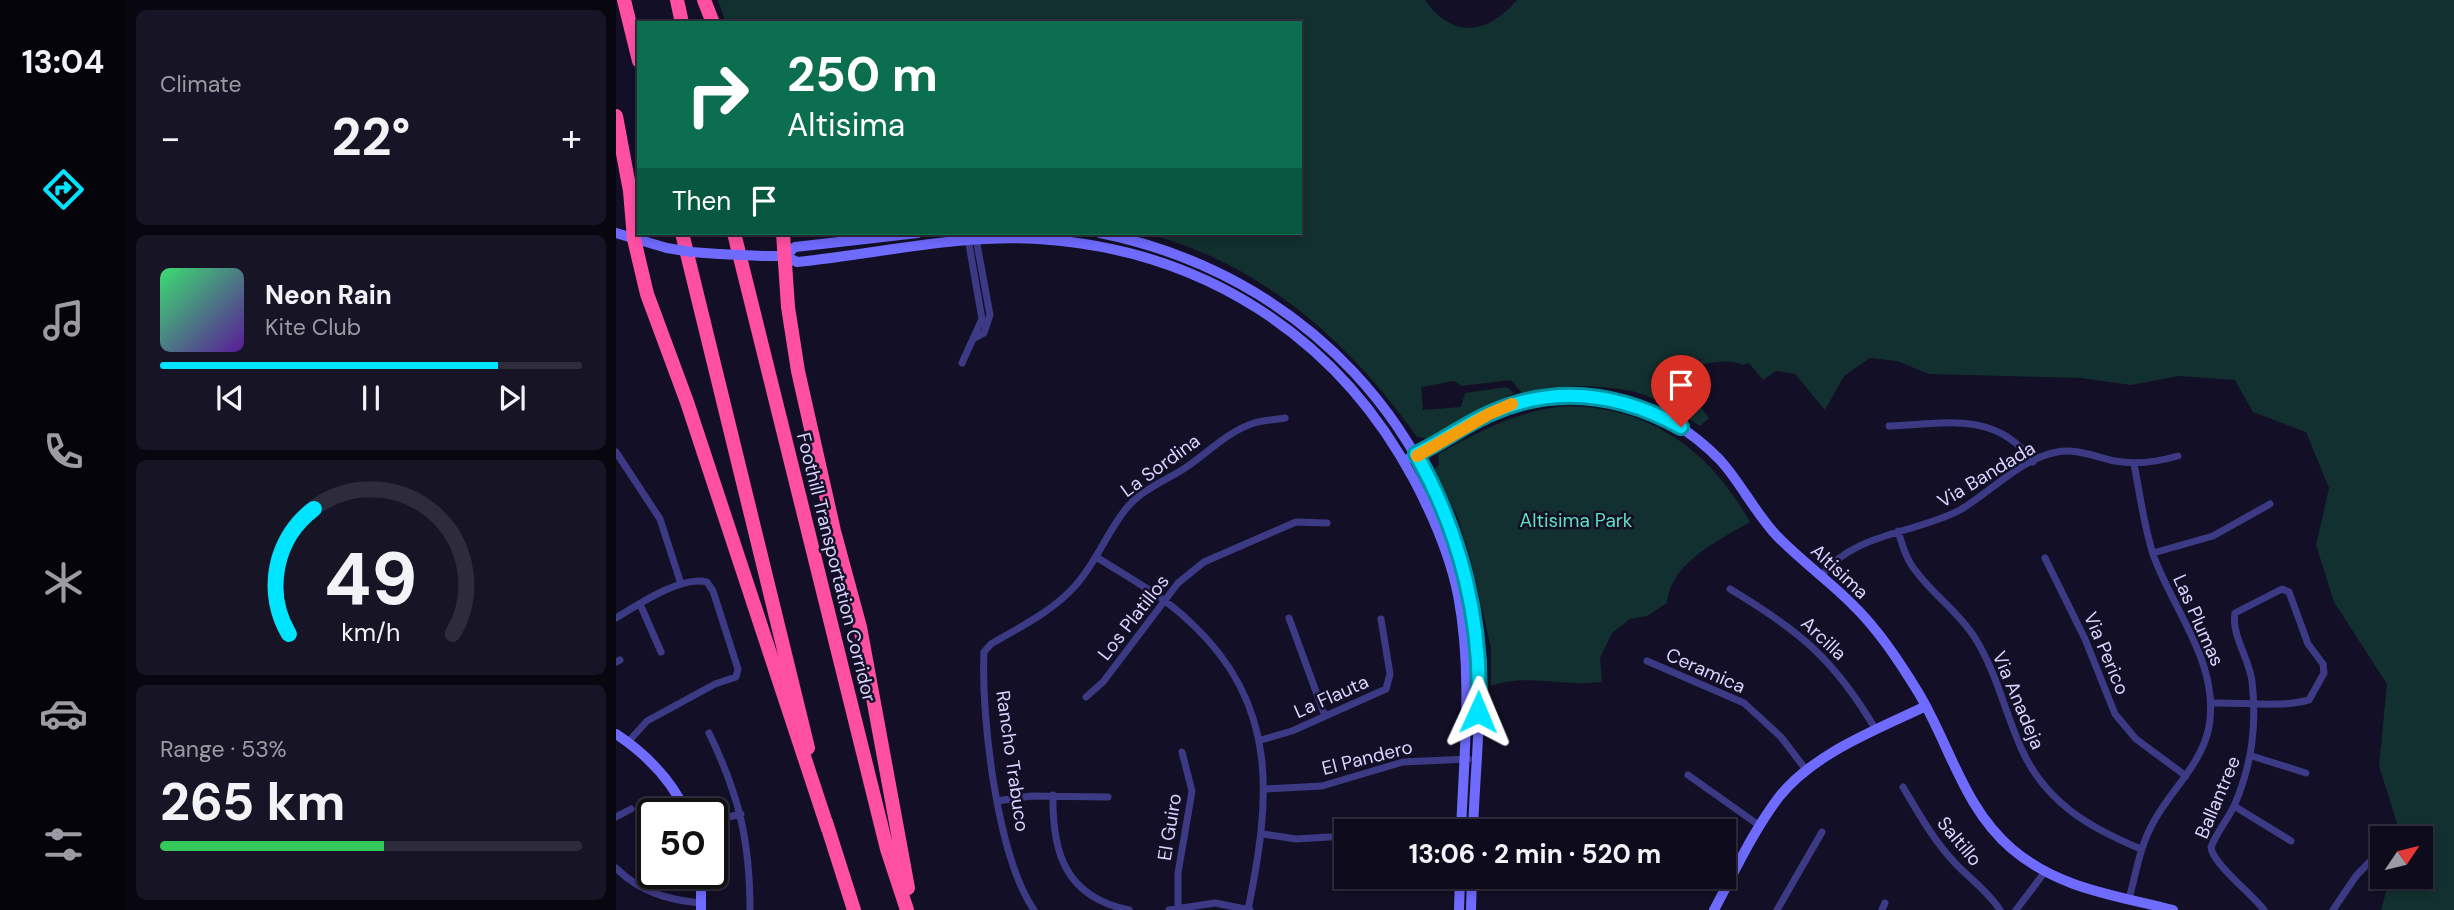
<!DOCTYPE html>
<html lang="en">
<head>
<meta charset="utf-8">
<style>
	body { margin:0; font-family:"DM Sans",sans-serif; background:#171425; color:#f1f3f6; height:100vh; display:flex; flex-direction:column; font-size:26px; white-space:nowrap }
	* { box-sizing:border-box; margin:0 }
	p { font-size:23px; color:#9b9ba3 }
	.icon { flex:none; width:38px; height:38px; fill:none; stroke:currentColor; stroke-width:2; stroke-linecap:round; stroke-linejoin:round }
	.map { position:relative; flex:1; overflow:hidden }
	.details { display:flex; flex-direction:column; gap:10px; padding:10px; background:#08060f; width:490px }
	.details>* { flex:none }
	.guide { position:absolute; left:21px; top:21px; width:665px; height:214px; border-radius:0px; box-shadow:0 4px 10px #0003,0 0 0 2px #2e2b3b; background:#0b6e4f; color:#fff; overflow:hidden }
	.needle { width:46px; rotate:55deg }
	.buttons { position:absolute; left:1754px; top:826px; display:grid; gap:14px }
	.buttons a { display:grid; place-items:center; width:63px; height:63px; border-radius:0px; background:#0e0b1c; box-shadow:0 4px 10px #0003,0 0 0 2px #2e2b3b; font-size:35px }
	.speed { position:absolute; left:21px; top:798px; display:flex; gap:14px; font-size:35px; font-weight:700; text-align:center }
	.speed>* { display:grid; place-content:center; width:91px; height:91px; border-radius:50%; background:#0e0b1c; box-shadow:0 4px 10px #0003,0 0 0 2px #2e2b3b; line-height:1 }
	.speed .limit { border:4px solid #111; border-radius:10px; background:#fff; color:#111 }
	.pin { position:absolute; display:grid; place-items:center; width:60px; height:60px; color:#fff; margin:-72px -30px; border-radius:50% 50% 50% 0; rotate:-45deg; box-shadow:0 0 7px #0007 }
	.pin .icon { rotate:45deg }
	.me { position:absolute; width:77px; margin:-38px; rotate:1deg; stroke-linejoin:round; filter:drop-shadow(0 0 5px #0008) }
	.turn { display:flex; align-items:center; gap:24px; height:147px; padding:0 35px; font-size:32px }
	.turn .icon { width:91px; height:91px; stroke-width:2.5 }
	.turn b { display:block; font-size:49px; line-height:60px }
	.then { display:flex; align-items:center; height:66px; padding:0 35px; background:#0003; gap:14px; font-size:26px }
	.big { font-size:52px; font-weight:700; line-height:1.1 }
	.details .card { flex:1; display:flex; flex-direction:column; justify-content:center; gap:10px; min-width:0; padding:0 24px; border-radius:10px; background:#171425 }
	.details .dial { align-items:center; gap:0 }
	.dial svg { height:182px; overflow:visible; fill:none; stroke:#2e2b3b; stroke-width:7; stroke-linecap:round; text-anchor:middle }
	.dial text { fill:#f1f3f6; stroke:none }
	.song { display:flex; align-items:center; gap:21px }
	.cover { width:84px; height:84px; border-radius:10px; background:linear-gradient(135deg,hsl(140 70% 55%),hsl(270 70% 35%)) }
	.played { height:7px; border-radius:4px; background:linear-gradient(90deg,#00e5ff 80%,#2e2b3b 80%) }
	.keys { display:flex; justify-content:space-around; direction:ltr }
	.heat { display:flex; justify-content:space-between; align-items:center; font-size:38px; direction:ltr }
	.charge { height:10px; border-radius:5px; background:linear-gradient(90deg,#34c759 53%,#2e2b3b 0) }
	.trip { position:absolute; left:718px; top:819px; width:402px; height:70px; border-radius:0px; background:#0e0b1c; box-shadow:0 4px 10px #0003,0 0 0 2px #2e2b3b; font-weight:700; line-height:70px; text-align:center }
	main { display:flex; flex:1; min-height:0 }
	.menu { display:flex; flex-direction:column; width:126px; justify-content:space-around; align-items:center; background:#06040b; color:#9b9ba3 }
	.menu .icon { width:49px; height:49px }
	.menu .current { color:#00e5ff }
	.menu b { font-size:32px; color:#f1f3f6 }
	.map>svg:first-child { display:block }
</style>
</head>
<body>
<main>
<nav class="menu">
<b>13:04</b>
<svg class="icon current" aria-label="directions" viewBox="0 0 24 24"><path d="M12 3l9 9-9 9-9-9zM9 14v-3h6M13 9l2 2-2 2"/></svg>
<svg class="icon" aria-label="music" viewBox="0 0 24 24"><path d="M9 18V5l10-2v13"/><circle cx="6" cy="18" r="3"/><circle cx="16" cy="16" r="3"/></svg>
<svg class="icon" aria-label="phone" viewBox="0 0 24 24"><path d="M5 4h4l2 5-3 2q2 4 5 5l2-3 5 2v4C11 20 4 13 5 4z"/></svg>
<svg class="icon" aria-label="climate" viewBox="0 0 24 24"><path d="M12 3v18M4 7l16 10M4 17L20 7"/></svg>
<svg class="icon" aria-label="car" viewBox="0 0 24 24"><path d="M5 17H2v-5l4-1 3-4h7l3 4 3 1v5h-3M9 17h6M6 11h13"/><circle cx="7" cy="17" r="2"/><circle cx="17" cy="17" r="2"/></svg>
<svg class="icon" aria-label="filters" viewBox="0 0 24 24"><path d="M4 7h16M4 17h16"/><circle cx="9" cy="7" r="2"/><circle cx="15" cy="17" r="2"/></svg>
</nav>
<section class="details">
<div class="card"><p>Climate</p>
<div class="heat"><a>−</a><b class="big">22°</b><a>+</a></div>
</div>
<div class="card">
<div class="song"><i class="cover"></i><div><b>Neon Rain</b><p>Kite Club</p></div></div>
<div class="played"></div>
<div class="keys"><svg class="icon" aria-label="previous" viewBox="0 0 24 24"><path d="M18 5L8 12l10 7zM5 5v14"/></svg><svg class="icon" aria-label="pause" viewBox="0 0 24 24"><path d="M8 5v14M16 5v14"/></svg><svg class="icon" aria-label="next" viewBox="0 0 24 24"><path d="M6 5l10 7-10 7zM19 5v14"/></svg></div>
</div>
<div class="card dial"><svg viewBox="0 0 100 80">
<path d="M14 69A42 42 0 1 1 86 69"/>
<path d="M14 69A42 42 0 0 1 25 14" stroke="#00e5ff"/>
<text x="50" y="56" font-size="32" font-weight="700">49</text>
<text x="50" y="72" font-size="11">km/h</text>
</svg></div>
<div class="card"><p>Range · 53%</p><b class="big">265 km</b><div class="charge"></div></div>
</section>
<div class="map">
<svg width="1838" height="910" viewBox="0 0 1838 910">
	<rect width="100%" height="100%" fill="#130f26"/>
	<path fill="#12302f" d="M102 0H809C837 40 872 34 901 0H1838V910H1765L1774 877H1804V838H1783L1784 833 1763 766 1771 684 1718 602 1700 545 1713 488 1690 432 1637 412 1619 380 1563 376 1515 385 1465 378 1313 374 1281 361 1254 358 1228 376 1209 410 1179 374 1160 371 1147 380 1133 363 1127 365C1114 358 1084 362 1073 372L1072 380 1067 385 1093 418 1084 426C1065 414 1047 401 1026 394 993 384 940 384 906 393L895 380 845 386 838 381 805 387 807 410 845 407 849 393 891 387 898 393 812 439 801 437C734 342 643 261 528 233H684V23H110Z
		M953 406C1035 407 1095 452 1134 522 1102 541 1055 562 1051 603L1031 616 1014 619 996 633 984 658 986 682C948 687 910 673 875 686V648L854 557 842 518 818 469 823 465 822 454C864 431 904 409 953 406Z"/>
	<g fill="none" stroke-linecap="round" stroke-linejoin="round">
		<path stroke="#3d3a85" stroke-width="7" d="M359 233 374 315 368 333 359 338
			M346 363 366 319 351 233
			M1273 426C1329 424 1380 410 1417 462
			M0 452 44 519 65 584
			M1282 531C1286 544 1290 559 1299 570 1317 595 1342 611 1359 638 1381 673 1389 713 1406 750 1430 803 1474 828 1525 849
			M1537 553 1597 536 1654 504
			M482 558C513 578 547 596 574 622 665 706 654 801 632 910
			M1429 558 1469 639 1499 714 1520 739 1570 776
			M1205 576C1239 532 1299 534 1344 510 1375 492 1404 459 1441 452 1460 448 1480 457 1499 461 1521 465 1541 462 1562 456
			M1114 589C1184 631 1218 659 1260 730
			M24 604 45 652
			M0 618C21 605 66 575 91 582L97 591 122 669 120 677 99 684 31 721 12 742
			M673 618 709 716
			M1031 661 1128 703 1165 737 1191 771
			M0 662 4 660
			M470 697 487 682 562 583 588 562 680 522 711 523
			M1595 703C1626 702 1663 708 1693 700L1708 673 1707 664 1692 644 1673 592 1666 589 1619 613C1615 635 1633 658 1636 681 1641 725 1636 763 1619 804 1612 819 1601 832 1595 847 1595 862 1637 895 1648 910
			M93 733C123 795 134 841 134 910
			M645 740 676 731 770 689 774 674 765 619
			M1636 756 1690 773
			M1072 775 1144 826
			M1287 787C1303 814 1318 841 1339 863 1354 879 1372 891 1384 910
			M650 789 706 786 787 762 852 759
			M437 795C436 852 449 897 513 910
			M381 801 415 796 492 797
			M1618 806 1675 841
			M0 817 15 809
			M96 821 125 814
			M647 834 680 839 730 836
			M0 868C24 892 52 900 85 903
			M1513 899C1520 873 1524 846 1537 823 1555 789 1585 766 1593 727 1604 665 1559 613 1538 557 1528 528 1524 494 1518 464
			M562 908V873L576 791 566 752
			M418 910C381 856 365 717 368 652L375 644C404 627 437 611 459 586 480 563 490 534 509 510 524 491 546 482 566 470 590 455 610 432 638 423 648 420 659 420 669 418
			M553 910 599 903 634 910
			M1161 910 1206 832
			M1266 910 1269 903
			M1400 910 1428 873
			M1717 910 1740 876 1765 850"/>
		<path stroke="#6f6bff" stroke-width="10" d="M0 233 51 248
			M484 233C687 274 832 429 860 635 868 700 859 766 857 831
			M75 252 103 254
			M147 256H169L181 262C261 254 342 234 422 239 585 249 721 335 798 480 817 516 834 555 842 595 857 673 848 753 845 831
			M169 256 179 247 302 233
			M788 461C823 442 858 417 896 405 970 380 1050 404 1104 460 1125 483 1139 513 1161 536 1184 560 1212 580 1235 603 1262 629 1283 661 1302 692 1334 745 1347 807 1396 849 1443 889 1499 895 1557 910
			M0 734C30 754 56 780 71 814
			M85 910V873
			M843 910 844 877
			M855 910 856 877
			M1098 910C1118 873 1137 831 1163 797 1198 753 1260 730 1310 706"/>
		<path stroke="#ff4fa3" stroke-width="14" d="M8 0 23 61
			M61 0 66 23
			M88 0 97 23
			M0 116 14 191 18 239 31 294 71 402 212 829
			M66 233 192 748
			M118 233 271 849 291 910
			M167 233 172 307 182 371 218 531 244 627 292 888
			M210 822 238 910"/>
		<path stroke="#6f6bff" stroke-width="10" d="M51 248 75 252
			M103 254 147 256"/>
	</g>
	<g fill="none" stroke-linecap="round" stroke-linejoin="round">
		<defs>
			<path id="route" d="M862 712C867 622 844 532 800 454 826 442 849 424 875 413 940 384 1005 394 1065 427"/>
		</defs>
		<use href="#route" stroke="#0095a6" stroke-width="18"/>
		<use href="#route" stroke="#00e5ff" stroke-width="12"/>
		<path stroke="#f59e0b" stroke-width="12" d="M801 456 873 414 896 404"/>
	</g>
	<g text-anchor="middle" stroke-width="5" stroke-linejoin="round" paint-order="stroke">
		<g font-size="19" fill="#d9d4ff" stroke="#130f26">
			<text transform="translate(544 465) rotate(-36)" y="7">La Sordina</text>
			<text transform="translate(1370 474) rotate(-31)" y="7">Via Bandada</text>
			<text transform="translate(221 567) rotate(76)" y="7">Foothill Transportation Corridor</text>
			<text transform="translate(1224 571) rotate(43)" y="7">Altisima</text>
			<text transform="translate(517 617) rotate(-52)" y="7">Los Platillos</text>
			<text transform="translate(1583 620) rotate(66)" y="7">Las Plumas</text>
			<text transform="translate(1208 638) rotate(43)" y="7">Arcilla</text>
			<text transform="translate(1491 653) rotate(67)" y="7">Via Perico</text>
			<text transform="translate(1090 670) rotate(24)" y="7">Ceramica</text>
			<text transform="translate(715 696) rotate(-24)" y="7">La Flauta</text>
			<text transform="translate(1403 700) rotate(67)" y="7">Via Anadeja</text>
			<text transform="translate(751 757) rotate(-14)" y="7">El Pandero</text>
			<text transform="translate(397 761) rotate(82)" y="7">Rancho Trabuco</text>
			<text transform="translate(1601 797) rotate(-67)" y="7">Ballantree</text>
			<text transform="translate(553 827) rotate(-81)" y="7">El Guiro</text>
			<text transform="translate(1344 841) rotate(50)" y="7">Saltillo</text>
		</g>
		<g font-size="19" fill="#5fe0c0" stroke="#130f26">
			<text x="960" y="527">Altisima Park</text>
		</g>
	</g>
</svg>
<div class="buttons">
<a><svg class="needle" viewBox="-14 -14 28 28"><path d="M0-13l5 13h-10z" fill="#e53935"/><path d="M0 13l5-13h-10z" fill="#9b9ba3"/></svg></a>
</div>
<div class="speed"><div class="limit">50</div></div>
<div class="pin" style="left:1065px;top:427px;background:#d93025"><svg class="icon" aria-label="arrive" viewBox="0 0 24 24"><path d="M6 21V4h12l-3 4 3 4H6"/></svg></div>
<svg class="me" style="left:862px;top:712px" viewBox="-20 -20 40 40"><path d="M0-17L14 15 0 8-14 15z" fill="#00e5ff" stroke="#fff" stroke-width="4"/></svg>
<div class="trip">13:06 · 2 min · 520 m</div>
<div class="guide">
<div class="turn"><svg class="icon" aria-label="right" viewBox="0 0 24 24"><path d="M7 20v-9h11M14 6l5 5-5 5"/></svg><div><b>250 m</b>Altisima</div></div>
<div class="then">Then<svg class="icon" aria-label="arrive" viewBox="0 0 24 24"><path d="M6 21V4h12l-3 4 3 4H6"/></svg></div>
</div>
</div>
</main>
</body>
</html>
